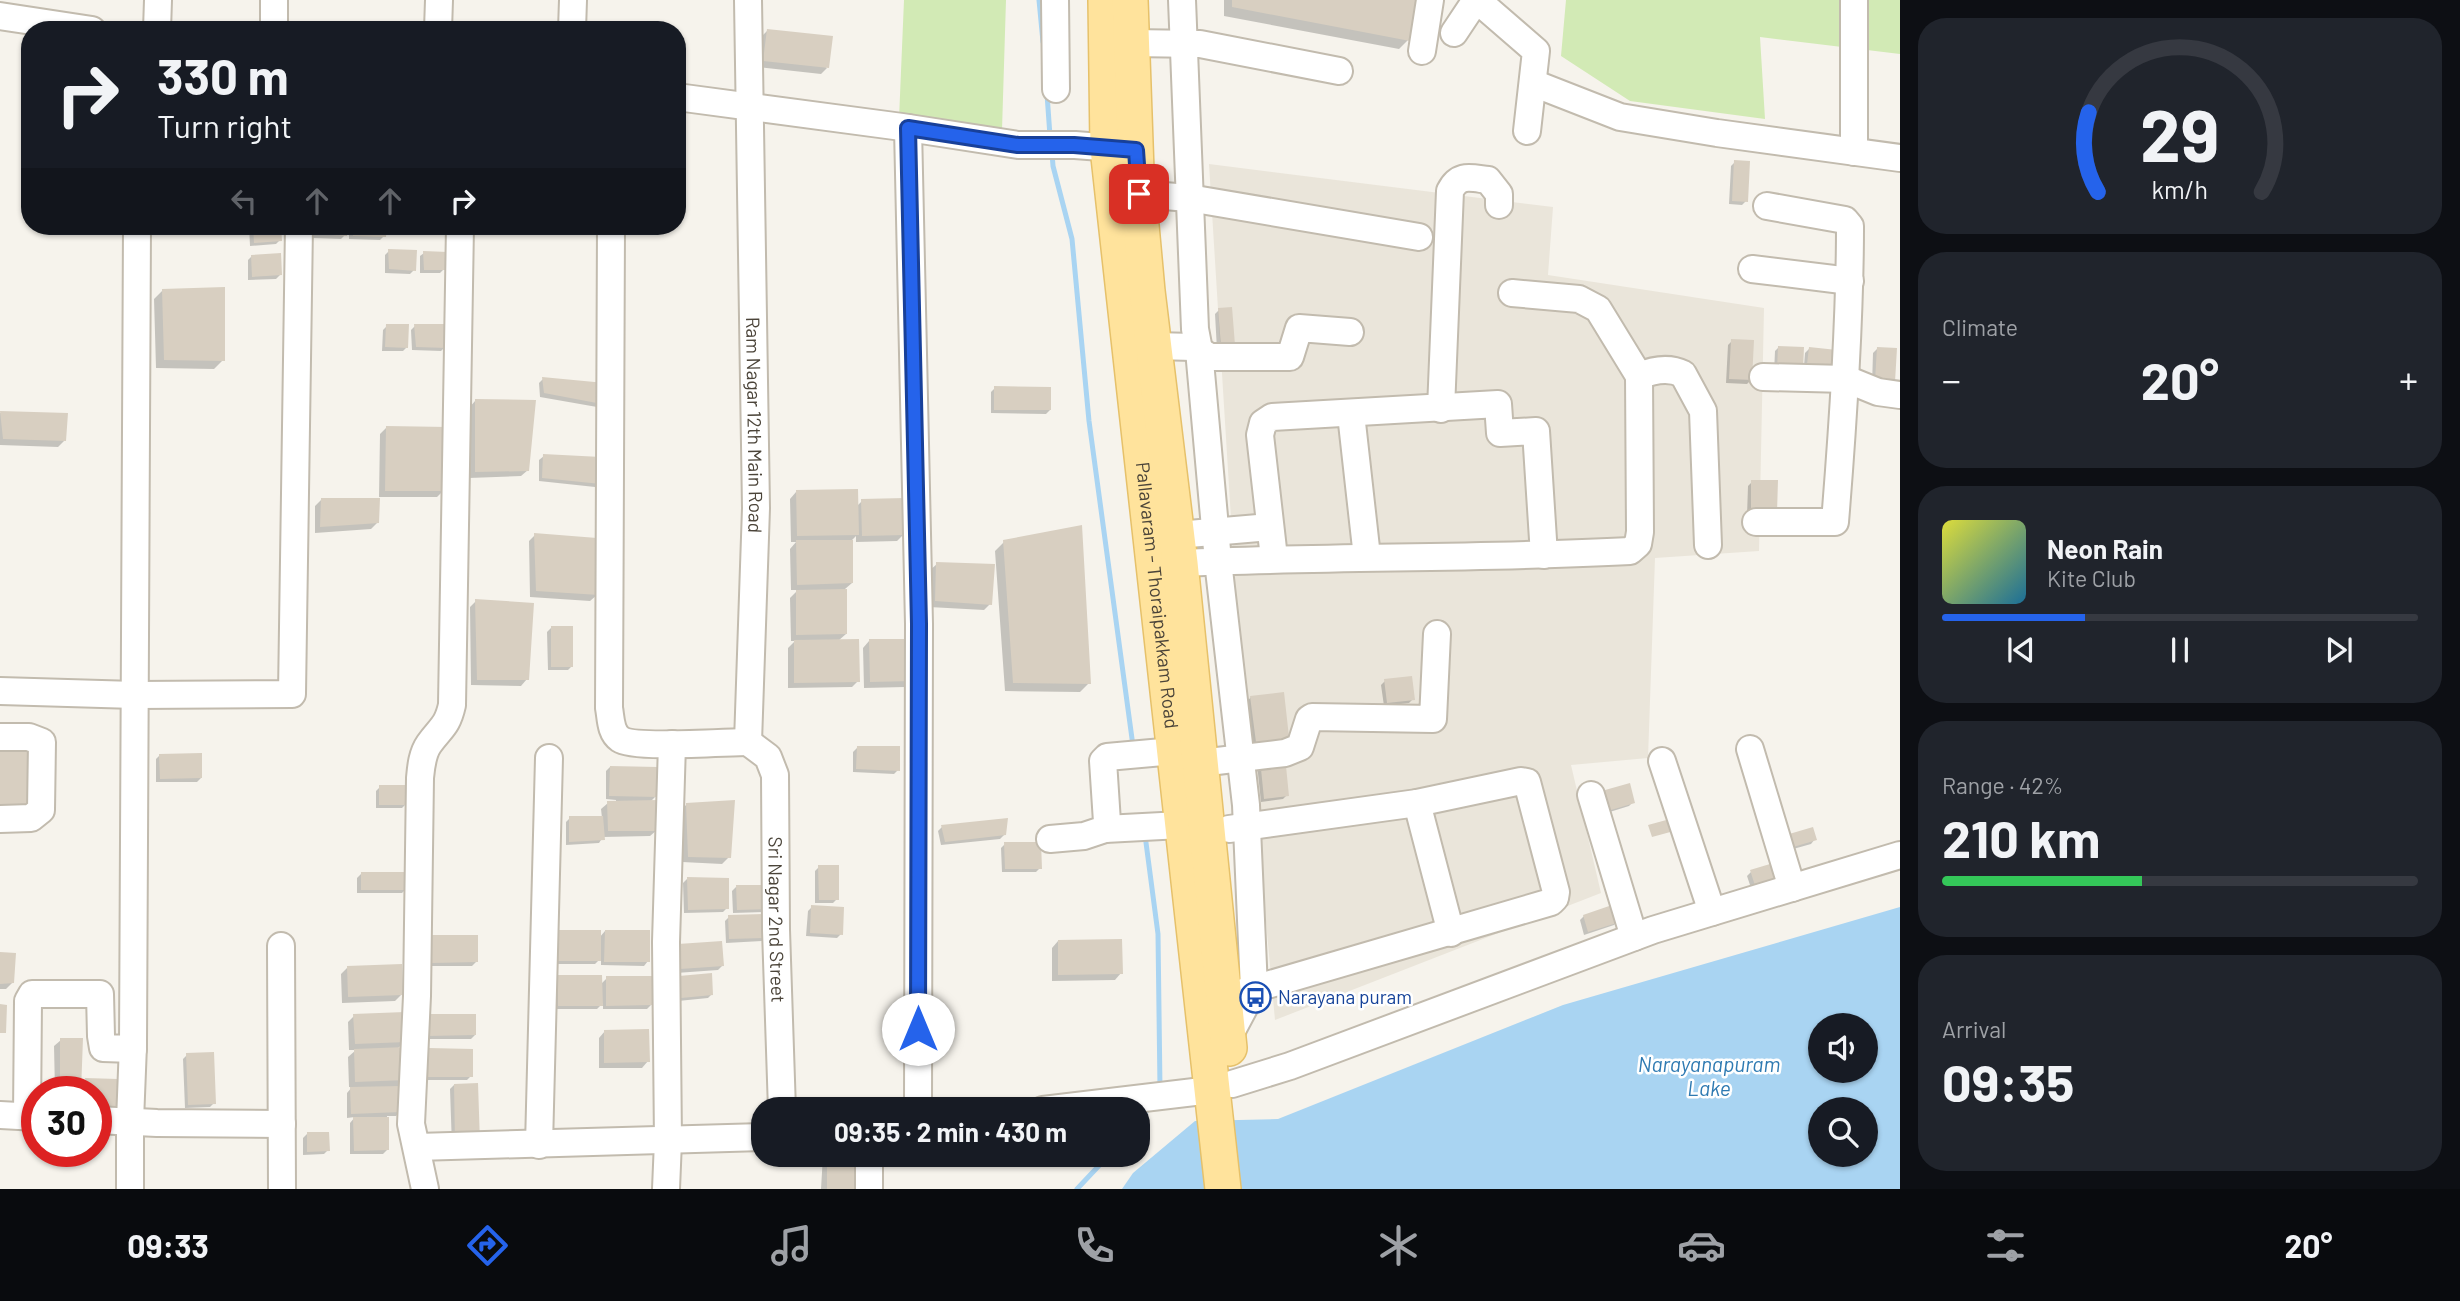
<!DOCTYPE html>
<html lang="en">
<head>
<meta charset="utf-8">
<style>
	body { margin:0; font-family:Barlow,sans-serif; background:#20242c; color:#f1f3f6; height:100vh; display:flex; flex-direction:column; font-size:26px; white-space:nowrap }
	* { box-sizing:border-box; margin:0 }
	p { font-size:23px; color:#9ea1a6 }
	.icon { flex:none; width:38px; height:38px; fill:none; stroke:currentColor; stroke-width:2; stroke-linecap:round; stroke-linejoin:round }
	.map { position:relative; flex:1; overflow:hidden }
	.side { display:flex; flex-direction:column; gap:18px; padding:18px; background:#0d0f14; width:560px }
	.side>* { flex:none }
	.banner { position:absolute; left:21px; top:21px; width:665px; height:214px; border-radius:28px; box-shadow:0 2px 5px #0004; background:#171b24; color:#f1f3f6; overflow:hidden }
	.tools { position:absolute; left:1808px; top:1013px; display:grid; gap:14px }
	.tools a { display:grid; place-items:center; width:70px; height:70px; border-radius:50%; background:#171b24; box-shadow:0 2px 5px #0004; font-size:35px }
	.speed { position:absolute; left:21px; top:1076px; display:flex; gap:14px; font-size:35px; font-weight:700; text-align:center }
	.speed>* { display:grid; place-content:center; width:91px; height:91px; border-radius:50%; background:#171b24; box-shadow:0 2px 5px #0004; line-height:1 }
	.speed .limit { border:10px solid #d22; background:#fff; color:#111 }
	.pin { position:absolute; display:grid; place-items:center; width:60px; height:60px; color:#fff; margin:-30px; border-radius:14px; box-shadow:0 4px 10px #0006 }
	.me { position:absolute; width:77px; margin:-38px; rotate:0deg; stroke-linejoin:round; filter:drop-shadow(0 0 5px #0008) }
	.turn { display:flex; align-items:center; gap:24px; height:147px; padding:0 21px; font-size:32px }
	.turn .icon { width:91px; height:91px; stroke-width:2.5 }
	.turn b { display:block; font-size:49px; line-height:60px }
	.lanes { display:flex; align-items:center; height:66px; padding:0 21px; background:#0003; justify-content:center; gap:35px; direction:ltr }
	.lanes .off { opacity:.35 }
	.big { font-size:52px; font-weight:700; line-height:1.1 }
	.side .widget { flex:1; display:flex; flex-direction:column; justify-content:center; gap:10px; min-width:0; padding:0 24px; border-radius:28px; background:#20242c }
	.side .dial { align-items:center; gap:0 }
	.dial svg { height:182px; overflow:visible; fill:none; stroke:#363941; stroke-width:7; stroke-linecap:round; text-anchor:middle }
	.dial text { fill:#f1f3f6; stroke:none }
	.song { display:flex; align-items:center; gap:21px }
	.cover { width:84px; height:84px; border-radius:10px; background:linear-gradient(135deg,hsl(60 70% 55%),hsl(200 70% 35%)) }
	.played { height:7px; border-radius:4px; background:linear-gradient(90deg,#2563eb 30%,#363941 30%) }
	.keys { display:flex; justify-content:space-around; direction:ltr }
	.heat { display:flex; justify-content:space-between; align-items:center; font-size:38px; direction:ltr }
	.charge { height:10px; border-radius:5px; background:linear-gradient(90deg,#34c759 42%,#363941 0) }
	.trip { position:absolute; left:751px; top:1097px; width:399px; height:70px; border-radius:28px; background:#171b24; box-shadow:0 2px 5px #0004; font-weight:700; line-height:70px; text-align:center }
	.tab-bar { display:flex; height:112px; justify-content:space-around; align-items:center; background:#090b0e; color:#9ea1a6 }
	.tab-bar .icon { width:49px; height:49px }
	.tab-bar .selected { color:#2563eb }
	.tab-bar b { font-size:32px; color:#f1f3f6 }
	main { display:flex; flex:1; min-height:0 }
	.map>svg:first-child { display:block }
</style>
</head>
<body>
<main>
<div class="map">
<svg width="1900" height="1189" viewBox="0 0 1900 1189">
	<rect width="100%" height="100%" fill="#f6f3ec"/>
	<path fill="#eae5da" d="M1209 164 1553 207 1548 275 1764 308 1759 551 1655 558 1648 758 1571 765 1601 893 1275 1020 1235 583Z"/>
	<path fill="#d2eab5" d="M904 0H1006L1002 130 899 119Z
		M1566 0H1900V54L1760 37 1765 119 1630 101 1561 56Z"/>
	<path fill="#a9d4f2" fill-rule="evenodd" d="M1900 907V1189H1122L1133 1173 1195 1121 1278 1119 1563 1005ZM1820 1026H1866V1071H1820ZM1820 1110H1866V1155H1820Z"/>
	<path fill="#0003" d="M1224 0H1416L1408 40 1399 49 1224 16Z
		M768 30 827 68 821 74 758 67 761 37Z
		M1735 162 1746 201 1742 205 1729 204 1731 166Z
		M249 226H279L280 240 276 244 250 246Z
		M314 226H345V235L341 239 313 238Z
		M349 226H385L384 236 380 240 349 239Z
		M389 251 414 270 410 274 385 273V255Z
		M424 253 444 269 440 273H420V256Z
		M252 256 280 275 276 279 248 280V260Z
		M163 290 223 360 214 369 156 368 154 299Z
		M1219 310 1233 345 1217 350 1215 314Z
		M387 326 407 347 403 351H382L383 330Z
		M415 326 445 347 441 351 412 350 411 330Z
		M1732 341 1751 380 1747 384 1726 383 1728 345Z
		M1779 347 1804 366 1805 353 1809 349 1835 352 1804 367 1774 373 1775 351Z
		M1877 349 1895 350 1872 385 1873 353Z
		M543 379 601 403 597 407 540 397 539 383Z
		M995 388 1050 410 1046 414 991 413V392Z
		M475 401 528 470 521 476 469 478V408Z
		M0 413H1L65 440 58 447 0 445Z
		M386 428 443 491 437 497H379L380 434Z
		M544 456 599 483 595 487 539 481V460Z
		M1752 482 1772 517 1747 516 1748 486Z
		M796 492 857 506 862 501 903 535 897 541 856 542V536L851 541 852 583 845 589 846 634 838 641 858 681 852 687 788 688V648L795 641H791L790 598 798 590H791L790 549 796 542H791L790 499Z
		M322 499 377 523 371 529 315 533V506Z
		M535 535 597 595 590 601 530 597 529 541Z
		M1004 542 1089 683 1080 692 1005 691 995 551Z
		M937 564 990 604 984 610 929 607 930 570Z
		M476 601 527 679 521 686 471 685 470 607Z
		M551 628 572 666 568 670H548L547 632Z
		M869 641 911 681 905 687 864 688 863 648Z
		M1385 681 1413 699 1409 703 1384 706 1381 685Z
		M1282 694 1251 755 1245 704 1251 697Z
		M857 748 898 770 894 774 853 772V752Z
		M160 755 201 778 197 782H156V759Z
		M1257 764 1287 795 1283 799 1261 802Z
		M610 767 656 796 650 802 657 830 650 836 603 837 599 843 566 845V822L570 818H602L601 809 608 803H616V800L606 799V771Z
		M380 787 406 804 402 808H376V791Z
		M1595 798 1633 802 1629 806 1600 815Z
		M687 804 729 857 722 864 682 862 680 811Z
		M942 827 1005 834 1000 839 941 845 938 831Z
		M1812 829 1815 839 1811 844 1779 853Z
		M1005 844 1040 868 1036 872H1002L1001 848Z
		M1769 866 1754 897 1747 876 1751 872Z
		M819 867 837 899 833 903H815V871Z
		M361 874 406 889 402 893H357V878Z
		M687 879 727 908 723 912 684 913 683 883Z
		M736 887H768L765 912 733 913 732 891Z
		M812 907 841 934 837 938 806 936 808 911Z
		M1584 916 1618 921 1614 925 1584 935 1580 920Z
		M729 917 766 937 762 941 726 943 725 921Z
		M605 931 648 961 644 966 601 965V958L595 964H554V936L599 938Z
		M432 937 476 962 472 966H428V941Z
		M1058 941 1121 973 1115 980 1052 981V948Z
		M675 949 722 966 718 970 676 973Z
		M0 954 13 982 6 989H0Z
		M347 968 402 994 395 1001 342 1003 341 974Z
		M558 977 601 984 607 978 651 1005 647 1009H603V1003L597 1009H555L554 981Z
		M680 978 712 994 708 998 678 1001 676 982Z
		M354 1016 405 1042 397 1049 406 1079 399 1086 400 1112 396 1116H387V1150L383 1154H350V1123L355 1117 347 1118V1093L352 1087H349L348 1057 356 1050H349L348 1022Z
		M424 1020 475 1035 471 1039H424Z
		M605 1031 648 1061 642 1068H599V1038Z
		M61 1040 79 1092H55L54 1046Z
		M429 1050 471 1076 467 1080H424L425 1054Z
		M187 1055 214 1103 210 1107 185 1108 183 1059Z
		M86 1080 116 1081 96 1092H83L82 1083Z
		M454 1085H476L452 1147 450 1089Z
		M307 1134 328 1150 324 1154 303 1155V1138Z
		M823 1155H860V1189H821Z"/>
	<g fill="none" stroke-linecap="round" stroke-linejoin="round">
		<path stroke="#a9d4f2" stroke-width="5" d="M1039 0 1043 42
			M1047 94 1050 136
			M1052 153 1053 166 1072 239 1089 421 1133 746
			M1145 835 1158 934 1160 1088
			M1138 1122 1151 1105
			M1077 1189 1109 1155"/>
	</g>
	<path fill="#d8cfc1" d="M1232 0H1417L1410 41 1232 7Z
		M767 29 833 36 829 68 763 61Z
		M1734 160 1750 161 1748 202 1732 201Z
		M253 226H281L282 241 254 243Z
		M317 226H347V236L316 234Z
		M353 226H387L386 237 353 236Z
		M388 249 417 250 416 271 389 269Z
		M423 251 448 252 446 270H424Z
		M281 253 282 275 252 277 251 255Z
		M225 287V361L164 360 162 289Z
		M1232 307 1235 345 1221 346 1218 308Z
		M386 324H409L408 348 385 347Z
		M414 324H447V348L416 347Z
		M1731 339 1754 340 1752 380 1729 379Z
		M1778 346 1804 347 1803 371 1777 370Z
		M1809 347 1837 350 1834 376 1806 373Z
		M1877 347 1897 348 1895 382 1875 381Z
		M542 377 605 383 602 404 544 393Z
		M994 386 1051 387V410H994Z
		M475 399 536 400 529 471 475 472Z
		M0 411 68 413 66 441 3 439Z
		M386 426 448 427 445 491H385Z
		M543 454 601 457V484L542 478Z
		M1751 480H1778L1777 513H1751Z
		M858 489 859 535 797 536 796 490Z
		M321 498H380L379 523 320 527Z
		M905 498V535L862 536 861 499Z
		M1082 525 1091 684 1013 683 1003 540Z
		M534 533 597 538 599 595 536 591Z
		M796 540H853V583L797 585Z
		M936 562 995 564 992 605 935 601Z
		M847 589V634L796 635V590Z
		M475 599 534 603 529 680H477Z
		M551 626H573V667H551Z
		M859 639 860 682 794 683V640Z
		M869 639H912L913 681 870 682Z
		M1412 676 1415 700 1387 703 1384 679Z
		M1284 692 1290 746 1257 750 1250 696Z
		M857 746H900V771L856 769Z
		M0 750 34 751 33 809 0 808Z
		M202 753V778L160 779 159 754Z
		M1285 756 1289 796 1264 799 1260 759Z
		M610 766 658 767V797L609 796Z
		M1630 783 1635 803 1604 812 1598 792Z
		M379 785H407V805H379Z
		M658 800V831H608L607 801Z
		M735 800 731 858 688 857 686 803Z
		M569 816H603L605 840 569 842Z
		M1008 818 1006 835 945 842 941 825Z
		M1670 819 1674 831 1652 837 1648 825Z
		M1813 827 1817 840 1783 850 1779 837Z
		M1004 842H1041L1042 869H1005Z
		M1770 864 1778 888 1758 895 1750 870Z
		M818 865H839V900H819Z
		M361 872H408V890H361Z
		M687 877 729 878V909L688 910Z
		M736 885H770V909L737 910Z
		M1615 904 1620 922 1588 932 1583 915Z
		M811 905 844 907 843 935 810 933Z
		M766 914 767 938 729 939 728 915Z
		M557 930H601V961H557Z
		M605 930H650V962H604Z
		M432 935H478V962L432 963Z
		M1122 939 1123 974 1058 975V940Z
		M722 941 724 966 680 969 678 944Z
		M0 952 16 953 14 983 0 984Z
		M402 964 403 995 348 997 347 966Z
		M712 973 713 995 681 998 679 976Z
		M558 975H602L603 1006H558Z
		M606 976H653V1005L606 1006Z
		M0 1004 7 1005 6 1033H0Z
		M405 1012 407 1042 355 1044 353 1014Z
		M428 1014H476V1035L428 1036Z
		M649 1029 650 1062 604 1063V1030Z
		M60 1038H83L81 1092H60Z
		M406 1047 407 1080 355 1082 354 1049Z
		M428 1048 473 1049V1077H428Z
		M214 1052 216 1104 188 1105 186 1053Z
		M85 1078 118 1079 119 1115 96 1112V1092H87Z
		M478 1083 480 1143 455 1144 454 1084Z
		M401 1086V1112L351 1114 350 1087Z
		M353 1117H389V1150L354 1151Z
		M307 1132H329L330 1151 307 1152Z
		M827 1155H862L861 1189H827Z"/>
	<g fill="none" stroke-linecap="round" stroke-linejoin="round">
		<defs>
			<g id="minor">
				<path id="s1" d="M748 0 756 508 748 742"/>
				<path d="M1055 0 1056 89"/>
				<path d="M1182 0 1195 329 1199 350 1218 561 1246 805 1254 989 1228 1038"/>
				<path d="M1477 0 1536 51 1527 131"/>
				<path d="M0 16 92 30"/>
				<path d="M157 30 158 0"/>
				<path d="M274 30V0"/>
				<path d="M438 30 439 0"/>
				<path d="M572 30 573 0"/>
				<path d="M1454 33 1476 0"/>
				<path d="M1131 43 1200 44 1339 71"/>
				<path d="M1422 51 1430 0"/>
				<path d="M1533 83 1620 117 1717 133 1900 158"/>
				<path d="M677 97 902 127 1018 145H1075L1127 149"/>
				<path d="M908 128 919 624 918 1110"/>
				<path d="M1854 152V0"/>
				<path d="M1139 194 1189 198 1419 237"/>
				<path d="M611 226 609 708C611 718 610 732 620 739 634 749 726 742 748 742"/>
				<path d="M1752 269 1850 281"/>
				<path d="M1512 293 1579 299 1598 309 1639 376"/>
				<path d="M1155 346 1193 347 1210 357H1290L1299 328 1350 332"/>
				<path d="M1763 377 1846 379 1878 392 1900 395"/>
				<path d="M1441 409 1450 191C1459 173 1471 178 1488 180L1499 194V205"/>
				<path d="M1351 414 1367 557"/>
				<path d="M1756 522H1835C1843 424 1850 325 1850 226L1845 220 1767 206"/>
				<path d="M1177 535 1270 527"/>
				<path d="M1274 558 1260 435 1263 423 1272 417 1498 404 1500 433 1536 431 1544 555"/>
				<path d="M1180 563C1330 556 1480 559 1630 551L1638 544 1640 532 1639 376C1653 370 1669 367 1683 374L1703 411 1708 545"/>
				<path d="M0 691 135 695 292 694 299 226"/>
				<path d="M0 737H29L42 742 41 810 31 818 0 819"/>
				<path id="s2" d="M748 742 768 757 775 775 776 930 782 1110"/>
				<path d="M1750 749 1792 888"/>
				<path d="M1662 761 1712 912"/>
				<path d="M1200 763 1285 753 1300 747 1309 719 1312 717 1433 719 1437 634"/>
				<path d="M1591 795 1634 937"/>
				<path d="M1417 803 1451 933"/>
				<path d="M1105 829 1181 825"/>
				<path d="M1229 829 1417 803 1521 781 1527 782 1556 892 1555 898 1551 902 1240 993"/>
				<path d="M1050 839 1084 836 1105 829 1107 822 1103 761 1107 757 1174 751"/>
				<path d="M281 946 282 1189"/>
				<path d="M1232 1084 1290 1066 1653 930 1900 855"/>
				<path d="M1043 1110 1211 1090"/>
				<path d="M0 1115 37 1117"/>
				<path d="M27 1117 28 1001 32 994H100L101 1036 103 1048 133 1049"/>
				<path d="M96 1120 157 1123 282 1124"/>
				<path d="M539 1145 549 758"/>
				<path d="M417 1147 763 1137"/>
				<path d="M869 1155V1189"/>
				<path d="M130 1189V1121L133 1045 137 226"/>
				<path d="M425 1189 411 1124 417 996 420 778C421 767 422 754 429 744 441 727 447 727 452 705L460 226"/>
				<path d="M666 1189 668 1141 666 942 672 744"/>
			</g>
			<g id="major">
				<path id="s3" d="M1106 0 1108 148 1223 1189"/>
				<path d="M1130 0 1136 171 1147 291 1180 563 1229 1048"/>
			</g>
		</defs>
		<use href="#minor" stroke="#c2bbae" stroke-width="30"/>
		<use href="#major" stroke="#e6c16a" stroke-width="38"/>
		<use href="#minor" stroke="#fff" stroke-width="26"/>
		<use href="#major" stroke="#ffe39c" stroke-width="35"/>
	</g>
	<g fill="none" stroke-linecap="round" stroke-linejoin="round">
		<defs>
			<path id="route" d="M918 1029 919 624 908 128 1018 145H1074L1136 150 1139 194"/>
		</defs>
		<use href="#route" stroke="#184099" stroke-width="18"/>
		<use href="#route" stroke="#2563eb" stroke-width="12"/>
	</g>
	<defs>
		<symbol id="bus-ring" viewBox="-11 -11 22 22"><circle r="9.5" fill="#fff" stroke="#1a4fb4" stroke-width="1.5"/><path d="M-5-6H5V4H4V6H2V4H-2V6H-4V4H-5ZM-3.5-4V0h7V-4ZM-3.5 1.2v1.5H-2V1.2ZM2 1.2v1.5H3.5V1.2Z" fill="#1a4fb4"/></symbol>
	</defs>
	<g fill-rule="evenodd">
		<use href="#bus-ring" x="1238" y="980" width="35" height="35"/>
	</g>
	<g text-anchor="middle" stroke-width="5" stroke-linejoin="round" paint-order="stroke">
		<g font-size="19" fill="#4b4439" stroke="#fff">
			<text dy="7" stroke="none"><textPath href="#s1" startOffset="425">Ram Nagar 12th Main Road</textPath></text>
			<text dy="7" stroke="none"><textPath href="#s3" startOffset="598">Pallavaram - Thoraipakkam Road</textPath></text>
			<text dy="7" stroke="none"><textPath href="#s2" startOffset="189">Sri Nagar 2nd Street</textPath></text>
		</g>
		<g font-size="19" fill="#164399" stroke="#fff" text-anchor="start">
			<text x="1278" y="1004">Narayana puram</text>
		</g>
		<g font-size="21" font-style="italic" fill="#2e7ab2" stroke="#fff">
			<text x="1709" y="1072">Narayanapuram<tspan x="1709" dy="24">Lake</tspan></text>
		</g>
	</g>
</svg>
<div class="tools">
<a><svg class="icon" aria-label="sound" viewBox="0 0 24 24"><path d="M4 9h4l5-4v14l-5-4H4zM17 9q2 3 0 6"/></svg></a>
<a><svg class="icon" aria-label="search" viewBox="0 0 24 24"><circle cx="10" cy="10" r="6"/><path d="M15 15l6 6"/></svg></a>
</div>
<div class="speed"><div class="limit">30</div></div>
<div class="pin" style="left:1139px;top:194px;background:#d93025"><svg class="icon" aria-label="arrive" viewBox="0 0 24 24"><path d="M6 21V4h12l-3 4 3 4H6"/></svg></div>
<svg class="me" style="left:918px;top:1029px" viewBox="-20 -20 40 40"><circle r="19" fill="#fff"/><path d="M0-13L10 11 0 6-10 11z" fill="#2563eb"/></svg>
<div class="trip">09:35 · 2 min · 430 m</div>
<div class="banner">
<div class="turn"><svg class="icon" aria-label="right" viewBox="0 0 24 24"><path d="M7 20v-9h11M14 6l5 5-5 5"/></svg><div><b>330 m</b>Turn right</div></div>
<div class="lanes"><svg class="icon off" aria-label="left" viewBox="0 0 24 24"><path d="M17 20v-9H6M10 6l-5 5 5 5"/></svg><svg class="icon off" aria-label="ahead" viewBox="0 0 24 24"><path d="M12 20V5M6 11l6-6 6 6"/></svg><svg class="icon off" aria-label="ahead" viewBox="0 0 24 24"><path d="M12 20V5M6 11l6-6 6 6"/></svg><svg class="icon" aria-label="right" viewBox="0 0 24 24"><path d="M7 20v-9h11M14 6l5 5-5 5"/></svg></div>
</div>
</div>
<section class="side">
<div class="widget dial"><svg viewBox="0 0 100 80">
<path d="M14 69A42 42 0 1 1 86 69"/>
<path d="M14 69A42 42 0 0 1 10 34" stroke="#2563eb"/>
<text x="50" y="56" font-size="32" font-weight="700">29</text>
<text x="50" y="72" font-size="11">km/h</text>
</svg></div>
<div class="widget"><p>Climate</p>
<div class="heat"><a>−</a><b class="big">20°</b><a>+</a></div>
</div>
<div class="widget">
<div class="song"><i class="cover"></i><div><b>Neon Rain</b><p>Kite Club</p></div></div>
<div class="played"></div>
<div class="keys"><svg class="icon" aria-label="previous" viewBox="0 0 24 24"><path d="M18 5L8 12l10 7zM5 5v14"/></svg><svg class="icon" aria-label="pause" viewBox="0 0 24 24"><path d="M8 5v14M16 5v14"/></svg><svg class="icon" aria-label="next" viewBox="0 0 24 24"><path d="M6 5l10 7-10 7zM19 5v14"/></svg></div>
</div>
<div class="widget"><p>Range · 42%</p><b class="big">210 km</b><div class="charge"></div></div>
<div class="widget"><p>Arrival</p><b class="big">09:35</b></div>
</section>
</main>
<nav class="tab-bar">
<b>09:33</b>
<svg class="icon selected" aria-label="directions" viewBox="0 0 24 24"><path d="M12 3l9 9-9 9-9-9zM9 14v-3h6M13 9l2 2-2 2"/></svg>
<svg class="icon" aria-label="music" viewBox="0 0 24 24"><path d="M9 18V5l10-2v13"/><circle cx="6" cy="18" r="3"/><circle cx="16" cy="16" r="3"/></svg>
<svg class="icon" aria-label="phone" viewBox="0 0 24 24"><path d="M5 4h4l2 5-3 2q2 4 5 5l2-3 5 2v4C11 20 4 13 5 4z"/></svg>
<svg class="icon" aria-label="climate" viewBox="0 0 24 24"><path d="M12 3v18M4 7l16 10M4 17L20 7"/></svg>
<svg class="icon" aria-label="car" viewBox="0 0 24 24"><path d="M5 17H2v-5l4-1 3-4h7l3 4 3 1v5h-3M9 17h6M6 11h13"/><circle cx="7" cy="17" r="2"/><circle cx="17" cy="17" r="2"/></svg>
<svg class="icon" aria-label="filters" viewBox="0 0 24 24"><path d="M4 7h16M4 17h16"/><circle cx="9" cy="7" r="2"/><circle cx="15" cy="17" r="2"/></svg>
<b>20°</b>
</nav>
</body>
</html>
